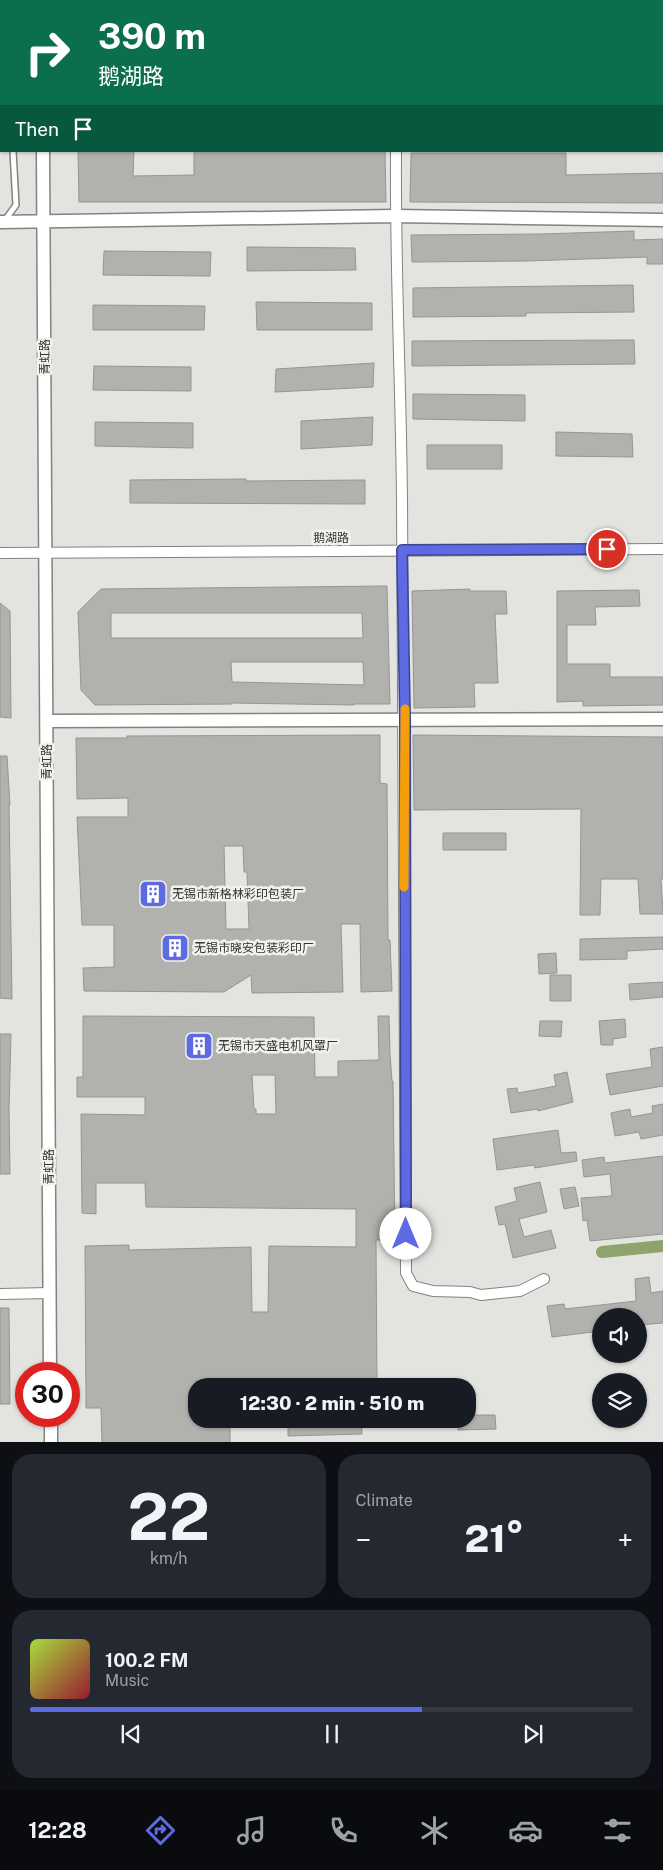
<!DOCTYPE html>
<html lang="en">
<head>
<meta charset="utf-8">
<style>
	body { margin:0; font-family:"Public Sans","Noto Sans SC",sans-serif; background:#242831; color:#f1f3f6; height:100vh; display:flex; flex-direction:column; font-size:19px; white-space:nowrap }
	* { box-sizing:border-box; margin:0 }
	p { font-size:16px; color:#9ea1a6 }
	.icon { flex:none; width:28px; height:28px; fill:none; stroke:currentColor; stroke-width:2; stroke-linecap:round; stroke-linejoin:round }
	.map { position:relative; height:1442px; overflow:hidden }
	.details { display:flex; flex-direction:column; gap:12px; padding:12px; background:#0d0f14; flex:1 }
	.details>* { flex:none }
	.top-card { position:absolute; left:0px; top:0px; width:664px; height:152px; box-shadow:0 1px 4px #0004; background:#0b6e4f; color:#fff; overflow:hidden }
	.tools { position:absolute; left:592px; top:1308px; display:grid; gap:10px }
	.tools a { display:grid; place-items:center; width:55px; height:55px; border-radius:50%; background:#171b24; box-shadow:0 1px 4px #0004; font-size:25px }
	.speed { position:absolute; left:15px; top:1362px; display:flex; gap:10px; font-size:25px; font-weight:700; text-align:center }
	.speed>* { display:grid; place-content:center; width:65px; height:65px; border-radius:50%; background:#171b24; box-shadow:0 1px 4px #0004; line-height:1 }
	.speed .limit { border:8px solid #d22; background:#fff; color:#111 }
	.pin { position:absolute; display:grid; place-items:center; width:42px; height:42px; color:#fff; margin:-21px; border:2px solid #fff; border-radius:50%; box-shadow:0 1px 5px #0007 }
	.me { position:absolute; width:55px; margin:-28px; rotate:0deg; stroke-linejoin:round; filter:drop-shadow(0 0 4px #0008) }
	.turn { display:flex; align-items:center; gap:18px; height:105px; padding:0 15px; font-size:22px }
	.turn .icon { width:65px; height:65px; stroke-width:2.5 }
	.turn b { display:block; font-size:35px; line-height:42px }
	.then { display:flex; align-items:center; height:48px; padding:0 15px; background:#0003; gap:10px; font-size:19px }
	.big { font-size:38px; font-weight:800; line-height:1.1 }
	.details .card { flex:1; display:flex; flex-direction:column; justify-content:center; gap:8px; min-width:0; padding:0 18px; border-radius:20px; background:#242831 }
	.details .dial { align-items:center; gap:0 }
	.dial b { font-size:65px; line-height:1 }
	.song { display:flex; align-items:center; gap:15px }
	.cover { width:60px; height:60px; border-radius:8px; background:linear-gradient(135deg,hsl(80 70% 55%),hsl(350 70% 35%)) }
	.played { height:5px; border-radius:2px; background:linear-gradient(90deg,#5d6ae1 65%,#363941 65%) }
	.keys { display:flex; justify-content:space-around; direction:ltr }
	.heat { display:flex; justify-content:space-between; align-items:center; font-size:28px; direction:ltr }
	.details .tiles { flex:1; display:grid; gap:12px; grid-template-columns:1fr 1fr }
	.card:last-child { grid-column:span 2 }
	.trip { position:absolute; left:188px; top:1378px; width:288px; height:50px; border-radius:20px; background:#171b24; box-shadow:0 1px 4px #0004; font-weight:800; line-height:50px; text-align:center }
	.dock { display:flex; height:80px; justify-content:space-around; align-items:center; background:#090b0e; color:#9ea1a6 }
	.dock .icon { width:35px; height:35px }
	.dock .active { color:#5d6ae1 }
	.dock b { font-size:22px; color:#f1f3f6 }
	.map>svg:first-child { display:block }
</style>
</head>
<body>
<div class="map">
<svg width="663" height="1443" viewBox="0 0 663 1443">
	<rect width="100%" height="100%" fill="#e3e4e0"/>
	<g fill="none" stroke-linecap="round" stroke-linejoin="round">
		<path stroke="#8fa36d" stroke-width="12" d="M602 1252 663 1246"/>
	</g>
	<path fill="#b1b2ae" stroke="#949691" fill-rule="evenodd" d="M78 151H134L133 176 194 175V151H385L386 202H79Z
		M411 153H566V175L663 173V203L410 202Z
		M634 231V240L663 239V264H647V257L527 261 412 262 411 235 542 234Z
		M247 247 355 248 356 270 247 271Z
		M104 251 211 252 210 276 103 275Z
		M633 285 634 312 526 313V316L413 317V288Z
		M256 302 372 303V330H257Z
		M93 305 205 306 204 330H93Z
		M634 340 635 364 412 366V341Z
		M374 363 373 387 275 392 276 369Z
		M94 366 191 367V391L93 390Z
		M413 394 525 395V421L413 419Z
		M373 417 372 445 301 449V421Z
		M95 422 193 423V448L95 446Z
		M556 432 632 434 633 457 556 456Z
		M427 445H502V469H427Z
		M246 479V481L365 480V504L130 503V480Z
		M387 586 390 704H354V705L232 703V704L95 705 81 690 78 612 101 589ZM111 613H362L363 638H111ZM231 662H363L364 685 232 682Z
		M470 589V591H506L507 614H495L498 683H474L475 707 414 708 412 591Z
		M639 590 640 606 595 607 596 625H567V664H610V677H663V705L583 706V701L557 702V591Z
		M0 603 10 611 11 718 0 717Z
		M380 735V783L387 784 388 940H390L392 991 361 992 360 924H341L343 992 252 993 251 975 224 992 84 991 83 968 114 967V925H82L77 817H128V798L77 799 76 738H127V736ZM224 846H243L244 872H247L249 929H226Z
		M413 735 663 737V879H661L663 914H640L638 879H601L600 915H580L581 809 414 810Z
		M0 756H7L10 805H9L12 999 0 998Z
		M443 833H506V850H443Z
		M663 937V949L627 951V959L580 960V939Z
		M556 953 557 973 539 974 538 954Z
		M550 975H571V1001H550Z
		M663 982V997L630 1000 629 984Z
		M83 1016 314 1017 315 1077H338V1061L379 1060 378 1016H389L390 1054 392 1081H393L395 1240H376L377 1386H196V1419H199L200 1426H230V1443H102L101 1408H86L85 1246 129 1245V1250L251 1247 252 1312H268L269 1246 356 1247V1209L146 1207 145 1183H96V1214L82 1213 81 1114 145 1115V1097H77V1077H83ZM252 1075H275L276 1114H256V1109H254Z
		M625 1019 626 1037 613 1039V1045H601L599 1021Z
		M540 1021H562L561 1037 539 1036Z
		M0 1034H11L9 1109 10 1174H0Z
		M663 1047V1086L610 1095 606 1074 652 1067 650 1049Z
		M567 1072 573 1102 538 1111V1109L511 1113 507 1089 517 1088 518 1093 556 1086 554 1075Z
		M663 1104V1135L641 1139 639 1132 615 1136 611 1113 630 1109 631 1117 653 1113 652 1106Z
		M558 1130 561 1153 576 1152 577 1161 535 1168 534 1165 497 1170 493 1139Z
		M663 1156V1234L590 1241 587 1220 583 1221 581 1198 612 1196 610 1174 584 1177 582 1160 604 1157 605 1163Z
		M540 1182 547 1212 519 1219 524 1237 551 1230 556 1248 513 1258 505 1224 499 1225 495 1207 517 1201 514 1188Z
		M575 1187 579 1206 564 1209 560 1189Z
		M649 1277 651 1293 663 1291V1323L639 1325V1316H601V1331L552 1337 547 1306 564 1304 565 1309 636 1301 635 1279Z
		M0 1308H9L10 1404H0Z
		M466 1415H495L496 1429 458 1430V1419H466Z
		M288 1419H361L362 1434 288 1436Z"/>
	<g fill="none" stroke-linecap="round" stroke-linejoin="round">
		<defs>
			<path id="service" d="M0 49H1
				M5 220 16 205 13 151"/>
			<path id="minor" d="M396 151C395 268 401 384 402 501 404 758 405 1015 406 1273L413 1286 433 1291 470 1292 481 1295 520 1291 544 1279
				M0 553 663 549
				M0 1294 50 1293"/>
			<path id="tertiary" d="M40 0V1
				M43 151 50 1374
				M0 222 395 216 663 220
				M47 721 663 719
				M51 1416V1443"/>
		</defs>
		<use href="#service" stroke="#81837f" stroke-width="8"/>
		<use href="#minor" stroke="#81837f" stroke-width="12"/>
		<use href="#tertiary" stroke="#81837f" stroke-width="15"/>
		<use href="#service" stroke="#fff" stroke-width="5"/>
		<use href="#minor" stroke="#fff" stroke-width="10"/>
		<use href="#tertiary" stroke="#fff" stroke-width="12"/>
	</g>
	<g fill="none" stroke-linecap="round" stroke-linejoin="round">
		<defs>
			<path id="route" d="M406 1234 405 720 402 550 607 549"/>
		</defs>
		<use href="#route" stroke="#3c4592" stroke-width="12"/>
		<use href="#route" stroke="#5d6ae1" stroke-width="9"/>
		<path stroke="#f59e0b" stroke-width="9" d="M404 887 405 709"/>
	</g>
	<defs>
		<symbol id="building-square" viewBox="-11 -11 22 22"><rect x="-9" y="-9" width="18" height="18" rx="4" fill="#5d6ae1" stroke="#f0f2ed"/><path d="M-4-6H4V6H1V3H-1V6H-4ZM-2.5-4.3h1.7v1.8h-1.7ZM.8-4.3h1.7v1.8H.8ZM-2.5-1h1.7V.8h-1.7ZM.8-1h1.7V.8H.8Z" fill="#fff"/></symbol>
	</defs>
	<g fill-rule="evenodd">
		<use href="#building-square" x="137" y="878" width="32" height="32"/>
		<use href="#building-square" x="159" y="932" width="32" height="32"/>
		<use href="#building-square" x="183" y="1030" width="32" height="32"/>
	</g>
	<g text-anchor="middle" stroke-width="5" stroke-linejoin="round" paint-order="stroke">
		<g font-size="12" fill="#333432" stroke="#f0f2ed">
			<text transform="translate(45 357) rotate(-90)" y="4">青虹路</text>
			<text x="331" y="542">鹅湖路</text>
			<text transform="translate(47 762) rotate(-90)" y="4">青虹路</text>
			<text transform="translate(49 1167) rotate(-90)" y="4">青虹路</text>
		</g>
		<g font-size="12" fill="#333432" stroke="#f0f2ed" text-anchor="start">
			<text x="172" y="898">无锡市新格林彩印包装厂</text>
			<text x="194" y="952">无锡市晓安包装彩印厂</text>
			<text x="218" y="1050">无锡市天盛电机风罩厂</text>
		</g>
	</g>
</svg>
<div class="tools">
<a><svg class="icon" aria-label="sound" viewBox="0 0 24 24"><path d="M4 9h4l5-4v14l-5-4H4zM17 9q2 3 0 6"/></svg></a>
<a><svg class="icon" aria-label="layers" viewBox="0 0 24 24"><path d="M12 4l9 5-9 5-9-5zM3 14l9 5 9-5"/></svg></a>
</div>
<div class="speed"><div class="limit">30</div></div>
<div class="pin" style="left:607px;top:549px;background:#d93025"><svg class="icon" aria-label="arrive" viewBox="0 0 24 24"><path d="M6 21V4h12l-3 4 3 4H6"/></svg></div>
<svg class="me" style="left:406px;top:1234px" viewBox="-20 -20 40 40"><circle r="19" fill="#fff"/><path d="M0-13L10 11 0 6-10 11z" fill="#5d6ae1"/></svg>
<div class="trip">12:30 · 2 min · 510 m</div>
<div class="top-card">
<div class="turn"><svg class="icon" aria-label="right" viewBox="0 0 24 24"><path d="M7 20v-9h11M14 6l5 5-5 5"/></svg><div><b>390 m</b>鹅湖路</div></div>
<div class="then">Then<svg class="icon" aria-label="arrive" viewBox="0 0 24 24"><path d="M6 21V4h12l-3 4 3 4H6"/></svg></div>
</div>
</div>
<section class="details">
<div class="tiles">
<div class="card dial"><b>22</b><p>km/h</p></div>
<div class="card"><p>Climate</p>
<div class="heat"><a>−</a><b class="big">21°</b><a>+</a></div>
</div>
<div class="card">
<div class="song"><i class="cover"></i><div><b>100.2 FM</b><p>Music</p></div></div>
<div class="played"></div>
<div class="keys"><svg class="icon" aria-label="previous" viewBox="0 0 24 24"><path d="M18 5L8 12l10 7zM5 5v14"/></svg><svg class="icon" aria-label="pause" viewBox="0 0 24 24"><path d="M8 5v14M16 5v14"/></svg><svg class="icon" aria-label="next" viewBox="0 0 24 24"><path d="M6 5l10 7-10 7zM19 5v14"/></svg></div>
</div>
</div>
</section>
<nav class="dock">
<b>12:28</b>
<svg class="icon active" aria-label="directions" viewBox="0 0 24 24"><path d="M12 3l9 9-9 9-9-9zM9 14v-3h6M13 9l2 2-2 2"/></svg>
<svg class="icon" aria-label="music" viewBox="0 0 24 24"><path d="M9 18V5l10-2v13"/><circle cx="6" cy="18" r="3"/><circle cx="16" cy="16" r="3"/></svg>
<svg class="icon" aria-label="phone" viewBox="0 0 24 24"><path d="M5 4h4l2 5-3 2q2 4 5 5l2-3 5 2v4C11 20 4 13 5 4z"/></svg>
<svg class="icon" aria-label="climate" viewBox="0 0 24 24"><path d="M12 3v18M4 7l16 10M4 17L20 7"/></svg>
<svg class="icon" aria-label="car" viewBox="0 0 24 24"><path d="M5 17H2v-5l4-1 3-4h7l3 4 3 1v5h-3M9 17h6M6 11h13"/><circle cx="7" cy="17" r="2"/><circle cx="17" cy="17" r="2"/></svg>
<svg class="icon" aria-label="filters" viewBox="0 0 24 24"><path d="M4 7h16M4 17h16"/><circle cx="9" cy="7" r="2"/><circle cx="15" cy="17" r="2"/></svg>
</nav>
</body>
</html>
